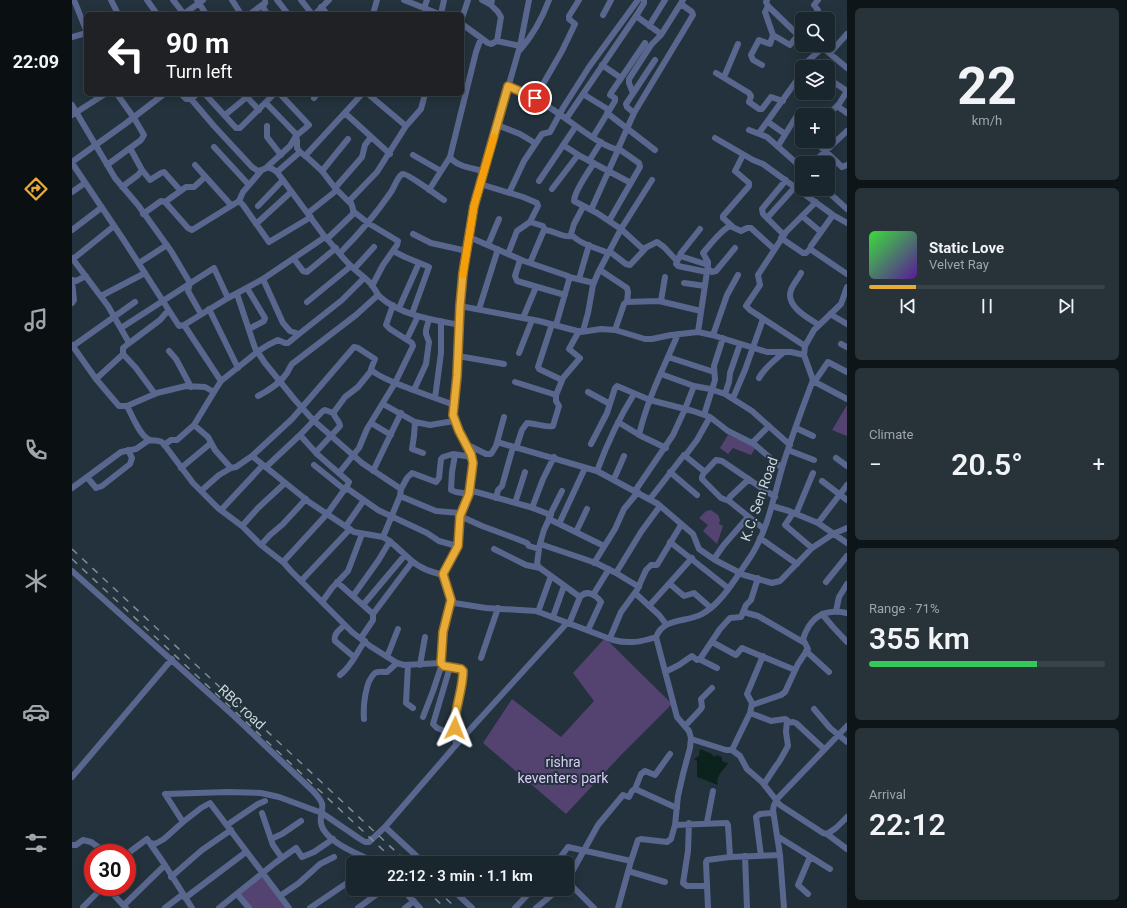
<!DOCTYPE html>
<html lang="en">
<head>
<meta charset="utf-8">
<style>
	body { margin:0; font-family:Roboto,sans-serif; background:#273239; color:#f1f3f6; height:100vh; display:flex; flex-direction:column; font-size:15px; white-space:nowrap }
	* { box-sizing:border-box; margin:0 }
	p { font-size:13px; color:#9fa5aa }
	.icon { flex:none; width:22px; height:22px; fill:none; stroke:currentColor; stroke-width:2; stroke-linecap:round; stroke-linejoin:round }
	.map { position:relative; flex:1; overflow:hidden }
	.panel { display:flex; flex-direction:column; gap:8px; padding:8px; background:#0e1519; width:280px }
	.panel>* { flex:none }
	.hud { position:absolute; left:12px; top:12px; width:380px; height:84px; border-radius:6px; box-shadow:0 2px 10px #0003,0 0 0 1px #384349; background:#202124; color:#fff; overflow:hidden }
	.tools { position:absolute; left:723px; top:12px; display:grid; gap:8px }
	.tools a { display:grid; place-items:center; width:40px; height:40px; border-radius:6px; background:#1a262d; box-shadow:0 2px 10px #0003,0 0 0 1px #384349; font-size:20px }
	.speed { position:absolute; left:12px; top:844px; display:flex; gap:8px; font-size:20px; font-weight:700; text-align:center }
	.speed>* { display:grid; place-content:center; width:52px; height:52px; border-radius:50%; background:#1a262d; box-shadow:0 2px 10px #0003,0 0 0 1px #384349; line-height:1 }
	.speed .limit { border:6px solid #d22; background:#fff; color:#111 }
	.pin { position:absolute; display:grid; place-items:center; width:34px; height:34px; color:#fff; margin:-17px; border:2px solid #fff; border-radius:50%; box-shadow:0 1px 4px #0007 }
	.me { position:absolute; width:44px; margin:-22px; rotate:2deg; stroke-linejoin:round; filter:drop-shadow(0 0 3px #0008) }
	.turn { display:flex; align-items:center; gap:14px; height:84px; padding:0 16px; font-size:18px }
	.turn .icon { width:52px; height:52px; stroke-width:2.5 }
	.turn b { display:block; font-size:28px; line-height:34px }
	.big { font-size:30px; font-weight:600; line-height:1.1 }
	.panel .widget { flex:1; display:flex; flex-direction:column; justify-content:center; gap:6px; min-width:0; padding:0 14px; border-radius:6px; background:#273239 }
	.panel .dial { align-items:center; gap:0 }
	.dial b { font-size:52px; line-height:1 }
	.song { display:flex; align-items:center; gap:12px }
	.cover { width:48px; height:48px; border-radius:6px; background:linear-gradient(135deg,hsl(120 70% 55%),hsl(270 70% 35%)) }
	.played { height:4px; border-radius:2px; background:linear-gradient(90deg,#e8ab37 20%,#384349 20%) }
	.keys { display:flex; justify-content:space-around; direction:ltr }
	.heat { display:flex; justify-content:space-between; align-items:center; font-size:22px; direction:ltr }
	.charge { height:6px; border-radius:3px; background:linear-gradient(90deg,#34c759 71%,#384349 0) }
	.trip { position:absolute; left:274px; top:856px; width:228px; height:40px; border-radius:6px; background:#1a262d; box-shadow:0 2px 10px #0003,0 0 0 1px #384349; font-weight:600; line-height:40px; text-align:center }
	main { display:flex; flex:1; min-height:0 }
	.menu { display:flex; flex-direction:column; width:72px; justify-content:space-around; align-items:center; background:#0a0f12; color:#9fa5aa }
	.menu .icon { width:28px; height:28px }
	.menu .selected { color:#e8ab37 }
	.menu b { font-size:18px; color:#f1f3f6 }
	.map>svg:first-child { display:block }
</style>
</head>
<body>
<main>
<nav class="menu">
<b>22:09</b>
<svg class="icon selected" aria-label="directions" viewBox="0 0 24 24"><path d="M12 3l9 9-9 9-9-9zM9 14v-3h6M13 9l2 2-2 2"/></svg>
<svg class="icon" aria-label="music" viewBox="0 0 24 24"><path d="M9 18V5l10-2v13"/><circle cx="6" cy="18" r="3"/><circle cx="16" cy="16" r="3"/></svg>
<svg class="icon" aria-label="phone" viewBox="0 0 24 24"><path d="M5 4h4l2 5-3 2q2 4 5 5l2-3 5 2v4C11 20 4 13 5 4z"/></svg>
<svg class="icon" aria-label="climate" viewBox="0 0 24 24"><path d="M12 3v18M4 7l16 10M4 17L20 7"/></svg>
<svg class="icon" aria-label="car" viewBox="0 0 24 24"><path d="M5 17H2v-5l4-1 3-4h7l3 4 3 1v5h-3M9 17h6M6 11h13"/><circle cx="7" cy="17" r="2"/><circle cx="17" cy="17" r="2"/></svg>
<svg class="icon" aria-label="filters" viewBox="0 0 24 24"><path d="M4 7h16M4 17h16"/><circle cx="9" cy="7" r="2"/><circle cx="15" cy="17" r="2"/></svg>
</nav>
<div class="map">
<svg width="775" height="908" viewBox="0 0 775 908">
	<rect width="100%" height="100%" fill="#23323c"/>
	<path fill="#544371" d="M775 405V436L760 430Z
		M656 435 684 447 679 455 661 448 656 454 648 448Z
		M639 510 646 515 648 520 647 524 651 526 645 544 631 531 636 525 627 518 634 511Z
		M533 638 600 704 550 754 494 814 411 743 440 699 489 737 522 701 501 673Z
		M190 874 217 908H177L165 894Z"/>
	<path fill="#0b231c" d="M628 749 640 754 641 756 643 757 644 755 650 757V761L656 763C652 770 643 776 646 785L625 777V761L622 759 627 756Z"/>
	<g fill="none" stroke-linecap="round" stroke-linejoin="round">
		<path stroke="#59678e" stroke-width="6" d="M2 0 14 30
			M39 0 46 14
			M75 0 85 14
			M101 0 112 14
			M125 0 134 14
			M160 0 169 14
			M205 0 216 14
			M229 0 240 14
			M332 0 367 14
			M410 0 419 5
			M420 0 419 5 426 12 429 17 425 41
			M457 0 448 46 402 206 391 273 388 306 385 376 381 415 387 431 399 454 401 463 396 497 388 516 385 546 372 571 371 575 377 598 382 603 414 608 464 611 541 640C557 644 569 642 584 637
			M695 0 694 2 696 6 693 12 701 35 718 45 730 30
			M193 2 191 7 195 14
			M696 6 726 35
			M249 7 255 14
			M352 8 355 0
			M112 14 131 0
			M178 14 193 3
			M243 14 257 0
			M301 14 305 0
			M369 14 372 0
			M531 15 539 0
			M564 16 589 34
			M390 18 396 0
			M739 19 746 10 742 5 746 0
			M390 24 416 43 419 44 425 41 448 46
			M577 26 593 0
			M0 37 14 33
			M409 38 404 52 378 157C385 167 400 168 411 171
			M750 47 775 68
			M448 50C461 35 470 19 477 0
			M758 53 775 34
			M530 65 549 78
			M690 65 681 60 679 55 687 40 698 44 701 35
			M733 67 736 61 749 49 751 45
			M644 73 677 93 679 96 677 102 687 109H690L699 97 711 101
			M652 77 666 44
			M756 82 760 81 775 91 767 104 756 115
			M437 86C450 92 463 98 475 106 490 114 532 150 546 149L562 113 621 15 620 12 609 4
			M561 93 557 83V79L579 45 589 35 611 0
			M109 94 114 99H119L125 94
			M133 94 164 128H168L202 94
			M296 94 334 126
			M511 94 537 110
			M173 95 187 110
			M242 98 245 94
			M463 98 490 51 503 24 497 19V16L507 0
			M119 99 142 126 180 167 186 171C196 169 194 164 205 172L253 237
			M194 103 223 133 225 140V148L228 152 237 159 250 171 263 188 278 203
			M0 105 43 178 66 205 99 251 118 283 116 291 129 314
			M765 106 775 113
			M273 113 318 154
			M535 113 583 150
			M562 113 555 107 554 104 583 60
			M0 115 33 94
			M153 115 175 97
			M494 119 566 13 572 3V0
			M696 122 713 134
			M425 125 448 134 463 143
			M195 126V137L209 155
			M677 130 695 137 730 168
			M687 133 730 73
			M521 137 543 101V98L538 95 539 93 573 43
			M643 138 681 160 691 164 761 215 775 223
			M751 141 749 147 770 167 775 165
			M491 145 508 156 559 183
			M706 146 724 117 730 118
			M142 147 177 185
			M341 155 369 171
			M233 156 290 94
			M517 161 529 142
			M0 162 53 124 92 94
			M0 163 51 239 107 326 112 325 149 381 142 392 133 387 114 386 85 393 55 406H47L24 379 0 345
			M522 163C516 172 502 192 502 201L525 213 549 229 571 249 585 242 592 247 605 261
			M741 163 775 131
			M35 165 69 140 72 135 62 118 45 94
			M123 165 159 205
			M195 167 218 146 224 136 237 125 208 94
			M70 170 78 180 89 173 92 172 108 190
			M250 171 276 139
			M205 172 228 152
			M467 181 504 126
			M408 184 451 197 465 203 466 206 458 222 471 226 473 230
			M50 187 66 175 70 170 58 148
			M263 188 290 157 293 145 299 137
			M480 189 506 155
			M753 189 775 209
			M357 190 378 157
			M0 192 13 183
			M437 193 452 161 470 134 478 132 491 108 517 67 566 0
			M167 201 171 192 189 171
			M93 202 114 187H122L133 177
			M186 206 211 180
			M511 207 502 224 499 234C507 244 525 248 536 253
			M519 210 546 150
			M281 211 296 223 326 241 325 245 311 265 300 286
			M236 213 265 190
			M71 214 89 201 93 202 116 228 120 230 167 201 171 205 197 242 239 217
			M761 215 739 246 738 249 775 274
			M730 216 749 232
			M695 218 723 187
			M537 221 568 167 567 163 547 149
			M184 224 219 192
			M661 227 651 218V216L677 186V183L663 171 671 155
			M628 229 609 253 604 264 606 266 635 272
			M0 230 29 208
			M341 234 359 243 395 251
			M712 235 691 214 690 209 714 180
			M397 237 452 261 496 276 497 280 484 325
			M709 238 731 253H734L738 249
			M255 239 281 214V209L278 200 305 172 334 126 349 109 353 94
			M416 245 427 219
			M321 251 333 257 357 267 340 314
			M537 251 554 264 558 265 573 249
			M268 253C287 234 304 214 319 192 322 188 326 175 331 174 335 173 366 196 372 200
			M436 254 445 231 458 222
			M608 256 636 265
			M0 258 36 306 56 341V344L51 348V354L49 356 24 379
			M1 259 42 226
			M222 259 231 271 235 272 264 248
			M448 260 443 276 445 281 493 295
			M67 263 95 245
			M458 263 472 230C482 230 490 238 500 236
			M282 269 302 247
			M636 269 640 272 644 271 663 248
			M528 270 555 288 556 292 555 302
			M729 273C726 279 721 284 719 290 713 306 736 318 747 325
			M497 277 522 283
			M191 279 211 323 218 331 227 334 270 300 292 278
			M507 279 517 245
			M0 280 4 281 14 276
			M612 283 633 286
			M175 288 193 318 192 321 177 329
			M165 294 183 348 193 363 223 400 241 420 290 463 329 489 328 496 311 537C322 543 330 553 340 561 349 569 360 572 371 575
			M29 296 73 273
			M589 301 593 277
			M235 302 279 266
			M0 303 2 300 0 281
			M388 306 467 321 509 332 529 329 543 330 573 339H580L599 335 626 332 640 335 695 352H719L732 355
			M327 308 347 263
			M137 309 166 368
			M407 309 426 249
			M758 314 775 324
			M451 318 464 287
			M480 324 466 367 467 369 490 380
			M112 325 156 298 191 279 253 237C263 247 270 258 280 267 286 273 293 277 298 283 302 287 304 292 307 296 327 315 362 320 388 325
			M49 328 142 268 156 298
			M543 330 552 304 554 302 587 301 629 311
			M511 331 516 313 521 285 526 273 549 229 580 180
			M626 332 636 265V262L631 253C637 246 649 230 658 226L669 231 675 228H679L702 249
			M641 335 655 295 666 275
			M335 339 346 316
			M56 344 88 320 94 313 98 312
			M769 344 775 347
			M1 346 63 302
			M733 346 678 310 674 306 688 285 686 275 714 232 744 202
			M97 351 104 359 119 387
			M447 353 460 320
			M51 354 64 368 83 394
			M386 356 432 364
			M596 357 642 372
			M589 374 622 386 638 389 653 394 680 411 718 445
			M687 378C693 367 703 360 712 352
			M741 380 745 378 756 362 775 372
			M149 381 185 352 196 345 206 340 213 343H216L227 334
			M741 381 775 399
			M443 382 484 395 491 378 508 358 497 349 507 331
			M342 390 354 364 357 342 354 334V330L357 319
			M516 392 538 404
			M653 394 657 382 658 373 668 344
			M186 396C196 391 209 382 215 373 217 369 218 367 220 364L284 315 306 295
			M363 398 369 353V321
			M661 398 673 370 691 319
			M311 404 343 422 342 436 340 449 351 453
			M55 406C60 415 67 434 76 439 80 442 86 439 91 443L121 483 146 508 170 526 189 545 212 563 219 571 280 632 298 646 325 663 332 665 369 663
			M632 415 643 380 642 366 651 338
			M343 422 358 425 382 421
			M546 422 569 436 594 448
			M299 423 319 435
			M122 425 136 437 143 450 159 468 164 467 180 456 237 502 282 532 311 537
			M724 428 741 436
			M228 435 245 454 277 482 275 486 276 489 306 510 355 533 367 541 385 546
			M567 435C575 400 592 367 606 334
			M425 442 525 471 586 504 621 534 627 549 643 560 672 575 700 583 708 581 740 548 761 534 775 528
			M680 443 697 426
			M394 444 414 454H419L424 446 432 417
			M519 444 535 413 543 388 545 386 578 400 621 411 638 417 656 431 682 444 710 468
			M92 445 99 440H105L122 425 142 392
			M444 448 450 430 455 423C463 423 473 428 481 426L487 406 484 401V395
			M716 450 742 460
			M244 452 268 426C268 420 261 418 262 412L273 397 286 387 299 371
			M383 455 380 472 379 490 384 492 397 494
			M180 456 220 419 282 347 286 348 303 359 299 369C304 379 368 399 382 405
			M613 456 625 440 638 417
			M764 458 775 466
			M242 465 273 490
			M194 467 228 435 251 411 253 410 261 413
			M109 468 139 443
			M301 471 329 413
			M525 471C535 444 547 418 562 394
			M598 472 625 495
			M632 472 630 477V479L649 498 657 501
			M267 473 287 448 295 429 323 383 341 346 340 343 318 329 314 325 321 305
			M15 477 24 488 30 486 58 464 60 458 56 450
			M542 479 552 456
			M677 479 658 497 657 501 692 529
			M750 481 775 500
			M0 488 49 452 64 449 77 440
			M329 489 335 478 340 473 364 482 367 478 369 459 371 457 381 454 400 457
			M397 490 458 507 479 515
			M129 491 147 475 159 468
			M563 491 601 435 613 409 622 386
			M328 496 364 511 388 513
			M424 498 426 490 430 486 441 447
			M578 499 612 455 633 472 644 460 650 461 703 497
			M443 503 453 472
			M700 506 717 511 746 523 775 543
			M460 508 471 479 482 457
			M149 510 191 465
			M721 513 713 525 740 548
			M724 514 741 473
			M388 516 410 526 445 539 455 543 457 546 467 549 465 564 468 568 508 597 497 624
			M477 517 490 491
			M746 523 775 485
			M487 524 513 468
			M170 526 186 508 213 483
			M274 526 292 500
			M504 532 515 509
			M688 538 725 564
			M598 542 656 588
			M468 544 524 563 544 573 567 587
			M189 545 198 535 211 524 234 499
			M467 547 472 530 477 519 532 546
			M422 549 454 565 468 568
			M642 559 651 546 676 517
			M211 562 255 514 275 486
			M522 563 543 529 552 509 566 492
			M0 571 162 716 242 792C257 809 247 806 249 823 252 842 290 856 306 863
			M544 573 569 532 588 506
			M229 581 278 529
			M265 582 301 614V620L289 638
			M754 582 775 556
			M598 584 612 596 622 593 639 608
			M563 593 587 615 594 624
			M521 595 537 569
			M281 596 306 561 318 541
			M508 597C515 589 524 595 529 602L516 630
			M379 601 371 632 369 663C375 668 386 666 391 671L390 688 383 713 384 745
			M250 602 260 588 276 571 290 534
			M291 605 333 555
			M577 606 620 558
			M764 611 767 597 775 584
			M466 612 479 576
			M671 612 686 616 731 642
			M301 614 340 562
			M750 614 761 627 775 642
			M481 617 492 586
			M273 625C268 629 261 634 263 641L282 657
			M538 638 549 612 565 590 574 570 579 565H585L609 525
			M640 642 664 655 670 648 723 670
			M734 651 757 672
			M691 656 675 694 680 703 678 713 660 750 668 756 675 769 690 782 708 805 751 833 755 834 764 828 775 817
			M315 657 326 629
			M409 658 426 608
			M627 659 645 668
			M336 665 334 703 341 708
			M348 665 353 637
			M378 667 361 724 365 728 383 735
			M593 672 607 665 620 656 625 660 628 659 648 629 658 618 669 617 674 605 679 600 686 578
			M268 675C280 666 284 653 293 641
			M680 705 709 695 713 692 726 664 736 649 731 639C738 617 752 608 775 613
			M742 709 758 728 775 742
			M678 713 699 721 713 719 715 720 714 732 716 746 707 762 704 766 692 784
			M351 717 361 691 370 664
			M292 719C291 707 293 681 303 673 306 671 312 672 315 672L325 663
			M715 723 721 722 724 723 752 749
			M613 726 628 710 630 707 629 699 640 688
			M619 739 654 750H660
			M0 777 100 659
			M563 789 569 774 573 771 583 775 598 754
			M190 813 201 845 210 858
			M635 822 641 791
			M617 823 616 851 611 883 615 886H635
			M155 825 186 804 193 801
			M603 825 655 823 656 825 658 857
			M313 827 352 863
			M755 834 775 849
			M705 836 758 869
			M199 839 210 834 229 821
			M78 843 83 844 92 839 111 822
			M0 845H4L11 840 19 842 35 853
			M55 854 75 839 93 865 120 908
			M673 856 675 908
			M689 856 684 817 688 814 701 813
			M484 863 496 847 559 861
			M556 871 593 882
			M99 877 130 850 159 830
			M495 881 526 825 551 795 557 797 560 791 563 789 605 808
			M495 881 522 908
			M330 889 348 908
			M380 889 400 908
			M165 894 177 908
			M736 894 726 885 738 857
			M208 896 227 883 248 864 262 857
			M113 898 174 852
			M52 905 93 865
			M11 907 28 890 33 888 38 891 54 908
			M93 908 110 895
			M147 908 203 863 224 848 230 857 242 852 261 839
			M217 908 138 803 129 808 111 822 93 794 156 792 189 793 207 797 250 813 288 839 293 842H297L313 827 384 745 495 623
			M238 908 281 879
			M286 908 312 889
			M333 908 342 901
			M443 908 461 889
			M464 908 487 889
			M546 908 559 861 566 840 569 839 595 842 599 839 603 825 606 796 611 774 618 748 619 738 617 731 605 717 584 637C592 617 614 623 630 614 649 604 663 579 675 562 695 534 701 500 710 468 719 438 730 409 741 380L732 355 733 346 742 330 769 304 775 287
			M636 908 634 862 635 860 658 857 708 855
			M712 908 708 855 701 810 702 805 706 798 775 726"/>
		<path stroke="#808d94" stroke-width="1.5" stroke-dasharray="7 7" stroke-linecap="butt" d="M0 549 336 863
			M0 559 325 863
			M353 889 373 908
			M364 889 384 908"/>
	</g>
	<g fill="none" stroke-linecap="round" stroke-linejoin="round">
		<defs>
			<path id="route" d="M383 728C382 708 391 691 391 671L389 669 372 666 369 663 371 632 379 600 371 574 386 546 388 516 397 494 401 463 399 454 387 431 381 415 385 376 388 306 391 273 402 206 436 86 463 98"/>
		</defs>
		<use href="#route" stroke="#976f24" stroke-width="10"/>
		<use href="#route" stroke="#e8ab37" stroke-width="7"/>
		<path stroke="#f59e0b" stroke-width="7" d="M391 275 402 206 422 137"/>
	</g>
	<g text-anchor="middle" stroke-width="4" stroke-linejoin="round" paint-order="stroke">
		<g font-size="14" fill="#cbd5db" stroke="#23323c">
			<text transform="translate(687 499) rotate(-71)" y="5">K.C. Sen Road</text>
			<text transform="translate(170 707) rotate(43)" y="5">RBC road</text>
		</g>
		<g font-size="14" fill="#dbcbfb" stroke="#23323c">
			<text x="491" y="767">rishra<tspan x="491" dy="16">keventers park</tspan></text>
		</g>
	</g>
</svg>
<div class="tools">
<a><svg class="icon" aria-label="search" viewBox="0 0 24 24"><circle cx="10" cy="10" r="6"/><path d="M15 15l6 6"/></svg></a>
<a><svg class="icon" aria-label="layers" viewBox="0 0 24 24"><path d="M12 4l9 5-9 5-9-5zM3 14l9 5 9-5"/></svg></a>
<a>+</a>
<a>−</a>
</div>
<div class="speed"><div class="limit">30</div></div>
<div class="pin" style="left:463px;top:98px;background:#d93025"><svg class="icon" aria-label="arrive" viewBox="0 0 24 24"><path d="M6 21V4h12l-3 4 3 4H6"/></svg></div>
<svg class="me" style="left:383px;top:728px" viewBox="-20 -20 40 40"><path d="M0-17L14 15 0 8-14 15z" fill="#e8ab37" stroke="#fff" stroke-width="4"/></svg>
<div class="trip">22:12 · 3 min · 1.1 km</div>
<div class="hud">
<div class="turn"><svg class="icon" aria-label="left" viewBox="0 0 24 24"><path d="M17 20v-9H6M10 6l-5 5 5 5"/></svg><div><b>90 m</b>Turn left</div></div>
</div>
</div>
<section class="panel">
<div class="widget dial"><b>22</b><p>km/h</p></div>
<div class="widget">
<div class="song"><i class="cover"></i><div><b>Static Love</b><p>Velvet Ray</p></div></div>
<div class="played"></div>
<div class="keys"><svg class="icon" aria-label="previous" viewBox="0 0 24 24"><path d="M18 5L8 12l10 7zM5 5v14"/></svg><svg class="icon" aria-label="pause" viewBox="0 0 24 24"><path d="M8 5v14M16 5v14"/></svg><svg class="icon" aria-label="next" viewBox="0 0 24 24"><path d="M6 5l10 7-10 7zM19 5v14"/></svg></div>
</div>
<div class="widget"><p>Climate</p>
<div class="heat"><a>−</a><b class="big">20.5°</b><a>+</a></div>
</div>
<div class="widget"><p>Range · 71%</p><b class="big">355 km</b><div class="charge"></div></div>
<div class="widget"><p>Arrival</p><b class="big">22:12</b></div>
</section>
</main>
</body>
</html>
